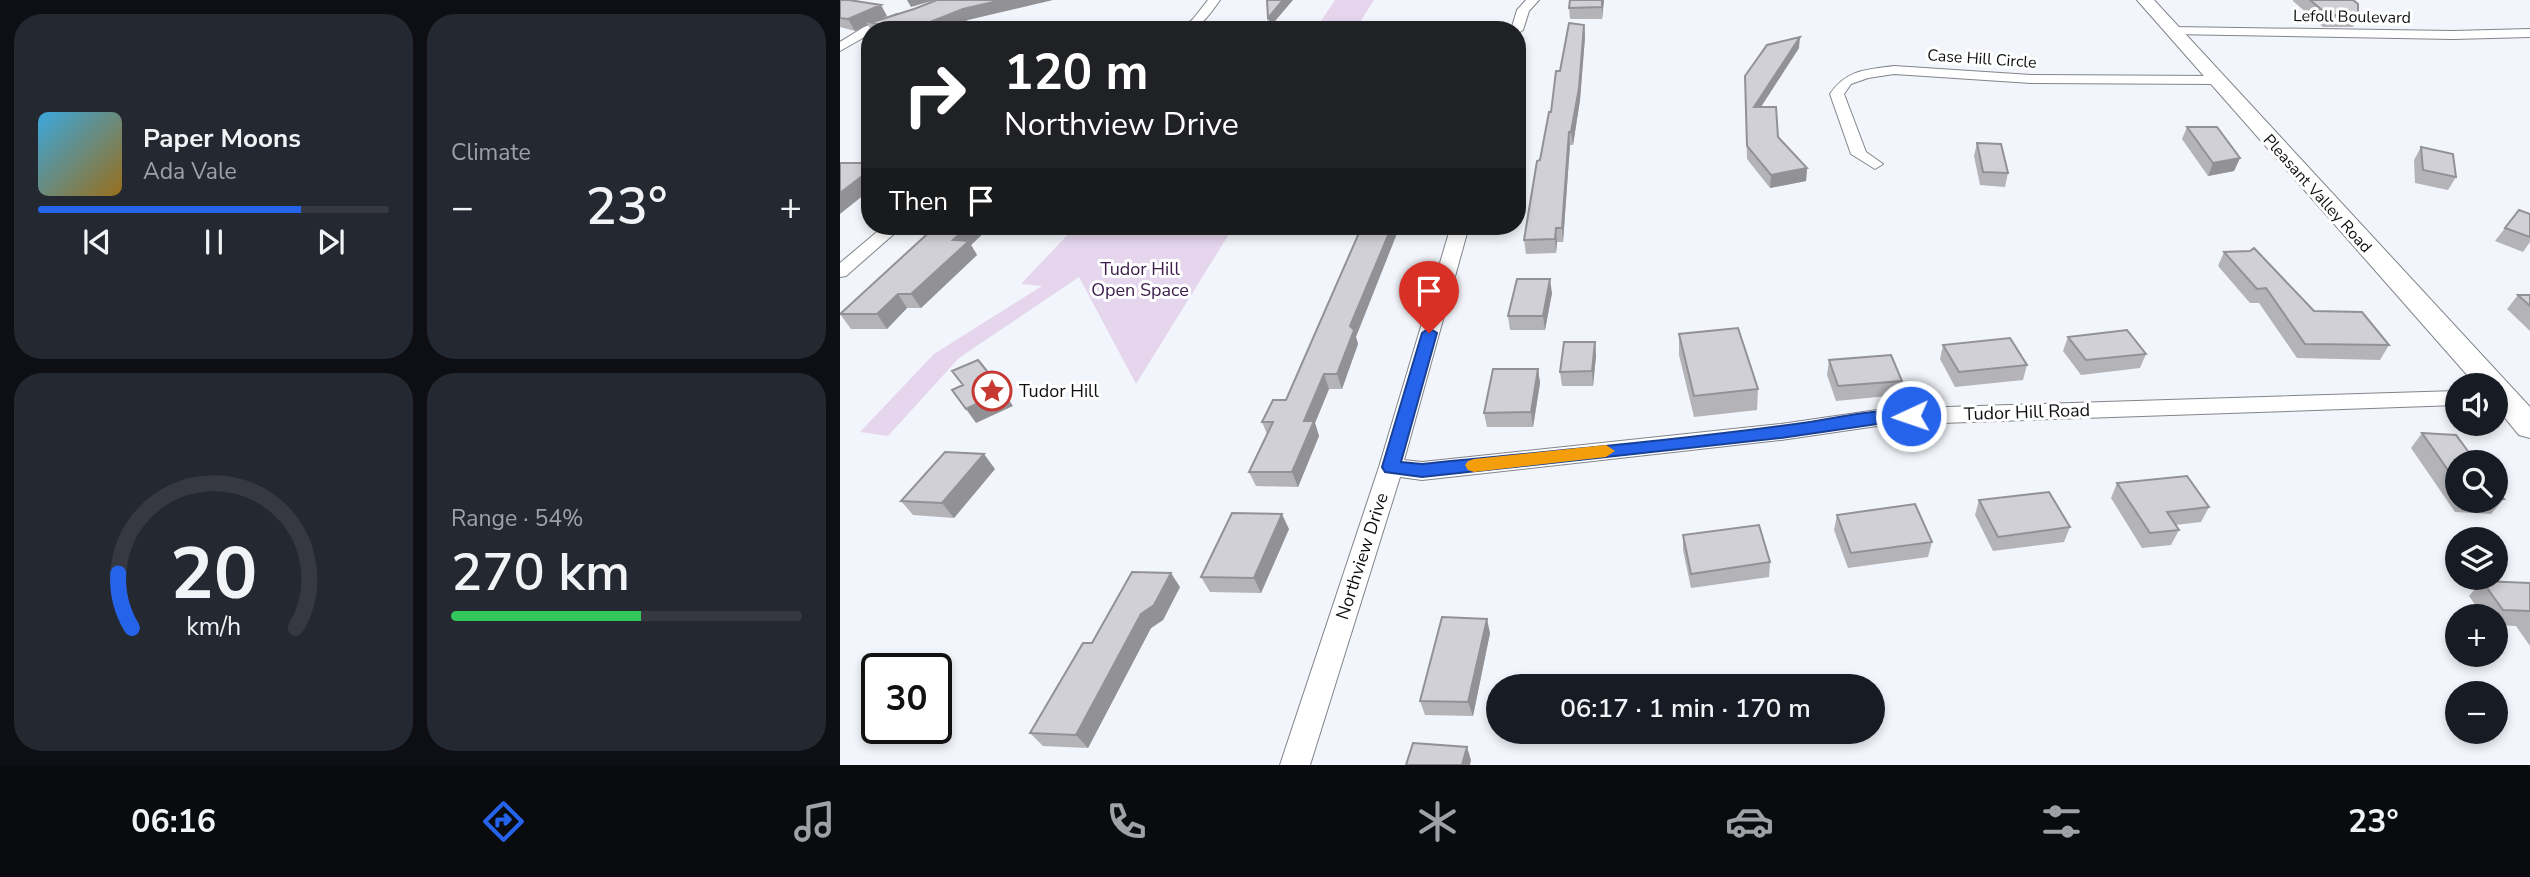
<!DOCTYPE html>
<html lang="en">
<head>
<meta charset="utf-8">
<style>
	body { margin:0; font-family:"Nunito Sans",sans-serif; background:#242831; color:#f1f3f6; height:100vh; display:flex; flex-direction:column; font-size:26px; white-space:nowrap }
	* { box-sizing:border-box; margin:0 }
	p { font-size:23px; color:#9ea1a6 }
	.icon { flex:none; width:38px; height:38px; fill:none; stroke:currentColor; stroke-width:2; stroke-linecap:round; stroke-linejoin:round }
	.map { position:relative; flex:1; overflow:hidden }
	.drawer { display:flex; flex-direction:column; gap:14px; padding:14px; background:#0d0f14; width:840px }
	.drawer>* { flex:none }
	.guide { position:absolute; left:21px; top:21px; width:665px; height:214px; border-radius:28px; box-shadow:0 4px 10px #0003; background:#202124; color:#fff; overflow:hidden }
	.fabs { position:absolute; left:1605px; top:373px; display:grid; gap:14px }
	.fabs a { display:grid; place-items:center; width:63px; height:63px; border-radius:50%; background:#171b24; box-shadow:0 4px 10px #0003; font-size:35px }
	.speed { position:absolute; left:21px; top:653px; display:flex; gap:14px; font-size:35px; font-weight:700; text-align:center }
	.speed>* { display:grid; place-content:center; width:91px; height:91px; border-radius:50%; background:#171b24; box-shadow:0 4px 10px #0003; line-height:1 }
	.speed .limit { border:4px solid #111; border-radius:10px; background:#fff; color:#111 }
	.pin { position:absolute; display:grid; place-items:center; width:60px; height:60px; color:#fff; margin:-72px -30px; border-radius:50% 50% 50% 0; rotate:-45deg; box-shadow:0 0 7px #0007 }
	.pin .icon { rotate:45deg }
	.me { position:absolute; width:77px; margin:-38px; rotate:267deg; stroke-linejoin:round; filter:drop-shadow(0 0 5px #0008) }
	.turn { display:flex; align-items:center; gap:24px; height:147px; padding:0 28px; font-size:32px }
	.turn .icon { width:91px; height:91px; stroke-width:2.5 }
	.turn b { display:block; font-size:49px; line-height:60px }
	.then { display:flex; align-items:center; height:66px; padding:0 28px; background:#0003; gap:14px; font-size:26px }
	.big { font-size:52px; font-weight:600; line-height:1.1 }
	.drawer .card { flex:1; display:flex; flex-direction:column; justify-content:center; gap:10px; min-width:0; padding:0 24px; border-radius:28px; background:#242831 }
	.drawer .dial { align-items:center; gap:0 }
	.dial svg { height:182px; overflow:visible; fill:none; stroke:#363941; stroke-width:7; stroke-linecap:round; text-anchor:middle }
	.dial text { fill:#f1f3f6; stroke:none }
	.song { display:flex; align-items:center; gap:21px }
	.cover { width:84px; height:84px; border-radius:10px; background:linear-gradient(135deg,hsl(200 70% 55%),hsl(40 70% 35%)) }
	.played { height:7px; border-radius:4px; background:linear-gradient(90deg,#2563eb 75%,#363941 75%) }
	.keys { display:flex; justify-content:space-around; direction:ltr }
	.heat { display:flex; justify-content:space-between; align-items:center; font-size:38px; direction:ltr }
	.charge { height:10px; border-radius:5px; background:linear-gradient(90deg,#34c759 54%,#363941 0) }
	.drawer .tiles { flex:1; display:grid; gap:14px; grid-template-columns:repeat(2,1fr) }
	.trip { position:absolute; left:646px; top:674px; width:399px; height:70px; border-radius:35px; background:#171b24; box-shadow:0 4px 10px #0003; font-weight:600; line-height:70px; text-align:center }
	.menu { display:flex; height:112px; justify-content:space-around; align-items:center; background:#090b0e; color:#9ea1a6 }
	.menu .icon { width:49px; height:49px }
	.menu .current { color:#2563eb }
	.menu b { font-size:32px; color:#f1f3f6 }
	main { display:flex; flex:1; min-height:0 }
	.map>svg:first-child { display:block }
</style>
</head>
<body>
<main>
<section class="drawer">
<div class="tiles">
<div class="card">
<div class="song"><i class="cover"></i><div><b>Paper Moons</b><p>Ada Vale</p></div></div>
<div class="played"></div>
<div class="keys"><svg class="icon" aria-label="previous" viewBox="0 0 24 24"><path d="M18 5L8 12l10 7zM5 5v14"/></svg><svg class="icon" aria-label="pause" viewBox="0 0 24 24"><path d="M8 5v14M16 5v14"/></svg><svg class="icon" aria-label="next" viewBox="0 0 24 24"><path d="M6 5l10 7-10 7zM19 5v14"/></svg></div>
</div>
<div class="card"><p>Climate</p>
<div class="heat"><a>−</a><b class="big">23°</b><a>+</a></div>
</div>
<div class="card dial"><svg viewBox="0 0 100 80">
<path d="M14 69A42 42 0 1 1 86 69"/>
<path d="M14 69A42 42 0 0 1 8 45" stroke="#2563eb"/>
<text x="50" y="56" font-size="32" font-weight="700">20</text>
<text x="50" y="72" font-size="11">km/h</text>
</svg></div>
<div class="card"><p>Range · 54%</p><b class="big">270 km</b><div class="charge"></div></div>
</div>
</section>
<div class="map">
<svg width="1690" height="765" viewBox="0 0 1690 765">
	<rect width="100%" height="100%" fill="#f2f5fb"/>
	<path fill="#e5d6ee" d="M495 0H534L515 30H475Z
		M236 226H394L296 384 239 277 119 358 48 436 20 432 94 354 202 286 181 284Z"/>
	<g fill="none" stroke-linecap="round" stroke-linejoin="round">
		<defs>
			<path id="street" d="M368 0H380C368 16 361 30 340 30L353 19Z
				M686 0H699L689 11 683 30 677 34V30H671L677 10Z
				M57 14 63 18 61 21 39 30H30V34L0 51V42L24 27Z
				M1334 27 1613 31 1690 29V37L1613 39 1330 34V28Z
				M1054 66 1191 75 1376 76 1383 80 1376 84 1191 83 1054 74 1028 78 1011 84 1004 94 1026 152 1043 164 1035 169 1011 154 990 94C1007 69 1026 70 1054 66Z
				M44 226H63L6 276 0 277V263Z
				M611 226H629L564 460 582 462 941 424 1044 409 1617 391V405L1044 425 941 440 582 480 560 477 470 765H440L539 467Z"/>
			<path id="secondary" d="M1297 0H1314L1690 407V438L1679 435 1656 407V385H1636Z"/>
		</defs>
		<use href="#street" stroke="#818489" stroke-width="2"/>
		<use href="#secondary" stroke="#818489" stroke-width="2"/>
		<use href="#street" fill="#fff" fill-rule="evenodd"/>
		<use href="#secondary" fill="#fff" fill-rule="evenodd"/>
	</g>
	<path fill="#b3b3b8" d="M0 0 47 16 36 21 74 9 128 20 105 30H31L28 25 15 31 0 27Z
		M764 0 762 19H730L729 8Z
		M1453 0H1513L1518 16 1513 27H1483L1453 1Z
		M744 25 745 37 740 100 733 145H730L723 242H717L716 253 686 254 684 240 720 71Z
		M959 48 921 107 938 137 967 168 966 181 930 188 907 159 905 76Z
		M1347 127 1400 158 1394 171 1368 176 1342 139Z
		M1137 143 1168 173 1165 187 1140 185 1134 156Z
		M1581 147 1616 177 1608 190 1575 183 1574 160Z
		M1690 214V242L1683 252 1655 241 1665 228Z
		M96 226H151L131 245 137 255 81 308H67L47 329H11L0 314Z
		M1384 252 1474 311 1549 345 1540 360 1457 358 1419 303H1410L1378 266Z
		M712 293 705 330H670L668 316Z
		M1678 295H1690V331L1667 309Z
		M839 334 918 389 917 410 854 417 839 355Z
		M516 337 518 344 502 389H489L475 423 479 436 458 487 416 486 409 472 427 434 422 422Z
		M1228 337 1306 354 1300 368 1241 375 1223 351Z
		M755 342 756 356 753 386H722L720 372Z
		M1103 345 1187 365 1183 380 1115 387 1100 359Z
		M989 360 1062 381 1059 395 996 401 987 375Z
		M698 369 700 383 693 427H647L644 413Z
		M1582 433 1617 462V500H1656V488L1664 499 1651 514 1615 512 1571 448Z
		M155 469 114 518 73 515 61 501Z
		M1277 483 1369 507 1361 522 1335 525 1339 530 1331 545 1302 548 1271 498Z
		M1139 500 1230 527 1224 542 1153 551 1135 515Z
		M997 515 1092 542 1088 557 1008 568 994 530Z
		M449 529 421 593 370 592 361 577Z
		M843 535 930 562 929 577 851 588 843 550Z
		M1642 581 1690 583V646L1676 626 1656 625V616H1643L1629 596Z
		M340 587 323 620 311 628 248 748 203 746 190 733Z
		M650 633 633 716 585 715 580 701Z"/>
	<path fill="#929296" d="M67 0H95L71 7Z
		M162 0H213L128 20 105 30H70L123 9Z
		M443 0H453L430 27 428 18Z
		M762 0H764L762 19Z
		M41 5 47 16 32 23 26 21 28 25 15 31 8 19Z
		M744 25 745 37 740 100 733 145 731 132Z
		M960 37 959 48 913 119 914 107Z
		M729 132 730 145 723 242 722 228Z
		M1400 158 1394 171 1368 176 1373 163Z
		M967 168 966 181 930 188 931 175Z
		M30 170V190L0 214V193Z
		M129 226H151L131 245 137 255 81 308 71 294 113 240Z
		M552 226H560L516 337 518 344 502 389 497 374 510 326Z
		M716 228 717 242 716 253 715 239Z
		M710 279 712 293 705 330 703 316Z
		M58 294 67 308 47 329 37 314Z
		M755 342 756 356 753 386 752 371Z
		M698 369 700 383 693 427 691 412Z
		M484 374 489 389 475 423 479 436 458 487 452 472 464 421Z
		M163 391 173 406 136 423 126 409Z
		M144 454 155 469 114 518 102 503Z
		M442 514 449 529 421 593 414 578Z
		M331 573 340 587 323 620 311 628 248 748 236 735 301 614Z
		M647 619 650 633 633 716 628 702Z
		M627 747 631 760 630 765H622Z"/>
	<path fill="#d0d0d6" stroke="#929296" stroke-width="2" d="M0 0H9L41 5 8 19 0 18Z
		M97 0H162L123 9 70 30H58L26 21H36L74 9Z
		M427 0H443L428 18Z
		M730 0H762V7L729 8Z
		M1470 0H1513L1518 4V16L1488 15Z
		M729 23 744 25 739 88 731 132H729L722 228H716L715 239 684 240 697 161 700 160 709 112H711L716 71H720Z
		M960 37 914 107H936L938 137 967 168 931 175 907 146 905 76 927 45Z
		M1347 127H1377L1400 158 1373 163Z
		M1137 143 1161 144 1168 173 1143 172Z
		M1581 147 1613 154 1616 177 1583 170Z
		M0 163H30V170L0 193Z
		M1679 210 1690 214V237L1665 228Z
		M96 226H129L113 240 129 241 71 294H58L37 314H0Z
		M522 226H552L510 326 514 330 497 374H484L464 421H474L452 472H409L433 422H422L433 400H446Z
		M1414 248 1474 311 1522 312 1549 345 1465 344 1426 288 1417 289 1384 252 1410 251Z
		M677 279H710L703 316H668Z
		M1678 295H1690V306Z
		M898 328 918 389 854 396 839 334Z
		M1287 330 1306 354 1246 360 1228 337Z
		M1170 338 1187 365 1119 372 1103 345Z
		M724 342H755L752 371 720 372Z
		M1051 355 1062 381 998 386 989 360Z
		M138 360 163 391 126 409 112 390 123 385 112 371Z
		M653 369H698L691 412 644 413Z
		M1582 433 1616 435 1636 462H1617V483Z
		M105 452 144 454 102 503 61 501Z
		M1347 476 1369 507 1327 512 1339 530 1310 533 1277 483Z
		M1656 488 1664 499H1656Z
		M1209 492 1230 527 1158 537 1139 500Z
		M1075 504 1092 542 1011 553 997 515Z
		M392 513 442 514 414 578 361 577Z
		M919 525 930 562 851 574 843 535Z
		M292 572 331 573 314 605 301 614 236 735 190 733 243 643H252Z
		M1642 581 1690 583V611L1663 610Z
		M602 617 647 619 628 702 580 701Z
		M573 743 627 747 622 765H566Z"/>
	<path fill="#2563eb" stroke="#184099" stroke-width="2" d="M589 328 597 333 561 462 582 464C711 451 841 440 970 422 989 419 1069 402 1079 416L1071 422 1044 423 941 438 582 477 545 472 542 467 582 333Z"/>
	<path fill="#f59e0b" d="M766 445 775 451 766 457 634 472 628 470 625 465 628 461 634 459Z"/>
	<defs>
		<symbol id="sight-ring" viewBox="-11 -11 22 22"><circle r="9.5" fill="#fff" stroke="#c63832" stroke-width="1.5"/><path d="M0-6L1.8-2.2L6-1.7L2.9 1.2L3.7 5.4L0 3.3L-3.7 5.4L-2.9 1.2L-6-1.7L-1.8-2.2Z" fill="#c63832"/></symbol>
	</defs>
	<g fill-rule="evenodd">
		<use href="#sight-ring" x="130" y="369" width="44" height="44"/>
	</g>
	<g text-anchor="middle" stroke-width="6" stroke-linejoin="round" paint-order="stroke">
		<g font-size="16" fill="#0f1012" stroke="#fff">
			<text transform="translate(1512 16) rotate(1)" y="6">Lefoll Boulevard</text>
			<text transform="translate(1142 58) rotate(4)" y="6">Case Hill Circle</text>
			<text transform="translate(1478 193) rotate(48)" y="6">Pleasant Valley Road</text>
		</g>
		<g font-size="18" fill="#3b1c4a" stroke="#fff">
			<text x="300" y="275">Tudor Hill<tspan x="300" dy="21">Open Space</tspan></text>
		</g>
		<g font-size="18" fill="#0f1012" stroke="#fff" text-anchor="start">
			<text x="179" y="397">Tudor Hill</text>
		</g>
		<g font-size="18" fill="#0f1012" stroke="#fff">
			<text transform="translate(1187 412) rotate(-2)" y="6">Tudor Hill Road</text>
			<text transform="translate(522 556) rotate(-72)" y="6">Northview Drive</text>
		</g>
	</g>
</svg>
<div class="fabs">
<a><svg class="icon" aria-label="sound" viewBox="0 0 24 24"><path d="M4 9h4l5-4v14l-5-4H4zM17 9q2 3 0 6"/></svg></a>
<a><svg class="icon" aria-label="search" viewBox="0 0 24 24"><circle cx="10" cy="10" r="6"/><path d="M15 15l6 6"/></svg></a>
<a><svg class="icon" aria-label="layers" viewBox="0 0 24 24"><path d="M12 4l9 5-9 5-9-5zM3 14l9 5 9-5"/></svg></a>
<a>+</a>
<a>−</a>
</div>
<div class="speed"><div class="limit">30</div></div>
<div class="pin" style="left:589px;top:333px;background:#d93025"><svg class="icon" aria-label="arrive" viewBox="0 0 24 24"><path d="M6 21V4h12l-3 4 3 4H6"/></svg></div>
<svg class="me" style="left:1071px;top:416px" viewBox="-20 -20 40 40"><circle r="17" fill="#2563eb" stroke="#fff" stroke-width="3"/><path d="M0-11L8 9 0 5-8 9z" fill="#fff"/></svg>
<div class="trip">06:17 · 1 min · 170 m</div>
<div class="guide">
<div class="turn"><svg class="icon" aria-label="right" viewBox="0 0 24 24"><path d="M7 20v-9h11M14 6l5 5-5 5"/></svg><div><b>120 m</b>Northview Drive</div></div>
<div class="then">Then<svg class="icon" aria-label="arrive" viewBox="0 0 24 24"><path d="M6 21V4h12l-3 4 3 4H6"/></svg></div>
</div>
</div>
</main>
<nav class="menu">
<b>06:16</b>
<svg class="icon current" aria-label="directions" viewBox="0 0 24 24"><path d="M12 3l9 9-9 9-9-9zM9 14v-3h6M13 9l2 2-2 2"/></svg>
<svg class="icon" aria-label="music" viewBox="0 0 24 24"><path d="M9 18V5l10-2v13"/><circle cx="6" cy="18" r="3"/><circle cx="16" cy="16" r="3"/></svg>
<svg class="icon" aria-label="phone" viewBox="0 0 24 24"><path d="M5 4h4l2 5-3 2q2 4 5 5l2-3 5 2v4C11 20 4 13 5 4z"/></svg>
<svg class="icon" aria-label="climate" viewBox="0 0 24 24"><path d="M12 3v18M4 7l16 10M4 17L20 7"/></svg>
<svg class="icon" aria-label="car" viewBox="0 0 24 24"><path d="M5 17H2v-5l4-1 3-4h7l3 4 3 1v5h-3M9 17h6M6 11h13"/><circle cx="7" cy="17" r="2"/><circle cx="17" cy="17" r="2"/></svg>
<svg class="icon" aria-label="filters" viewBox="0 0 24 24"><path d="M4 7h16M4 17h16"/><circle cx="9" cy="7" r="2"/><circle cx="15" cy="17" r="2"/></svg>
<b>23°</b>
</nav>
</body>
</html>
